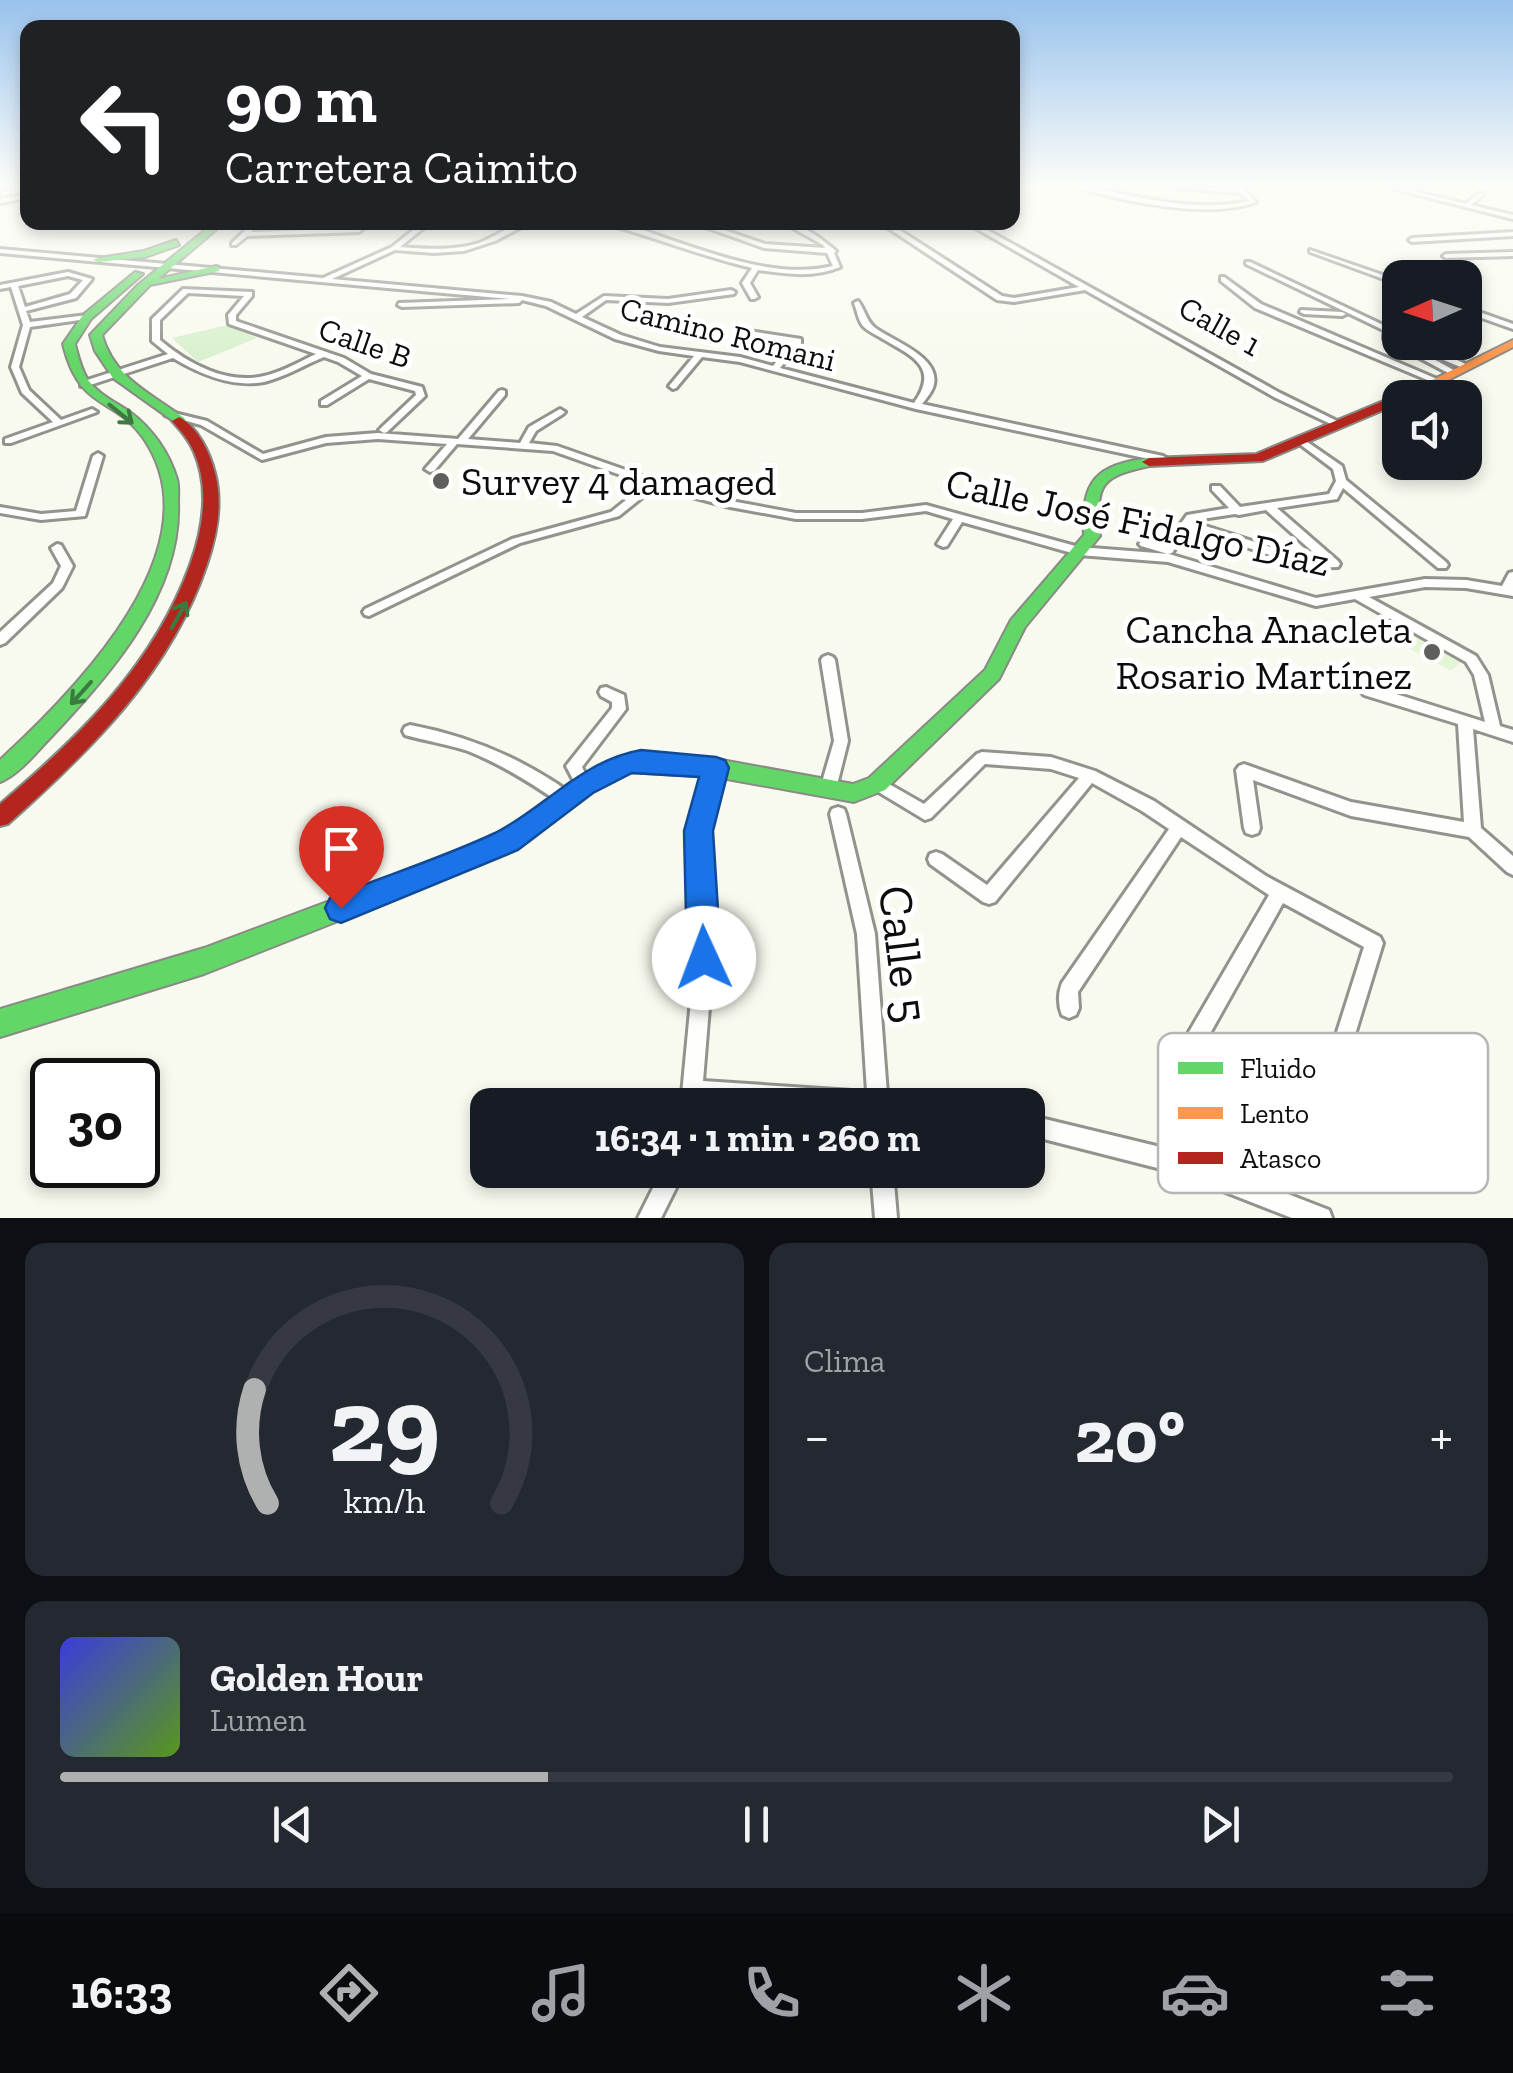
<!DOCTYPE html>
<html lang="es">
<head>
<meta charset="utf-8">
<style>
	body { margin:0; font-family:"Zilla Slab",serif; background:#242831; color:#f1f3f6; height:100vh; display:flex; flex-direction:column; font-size:38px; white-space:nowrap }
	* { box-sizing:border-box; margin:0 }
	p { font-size:32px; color:#9ea1a6 }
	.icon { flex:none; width:55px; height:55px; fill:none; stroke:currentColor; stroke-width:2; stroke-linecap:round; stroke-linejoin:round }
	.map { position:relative; height:1218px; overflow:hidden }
	.side { display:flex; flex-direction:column; gap:25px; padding:25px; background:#0d0f14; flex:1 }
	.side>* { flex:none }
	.hud { position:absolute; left:20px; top:20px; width:1000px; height:210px; border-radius:20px; box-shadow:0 5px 15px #0003; background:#202124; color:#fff; overflow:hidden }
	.needle { width:65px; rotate:267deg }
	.buttons { position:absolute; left:1382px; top:260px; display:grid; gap:20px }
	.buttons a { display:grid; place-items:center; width:100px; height:100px; border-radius:20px; background:#171b24; box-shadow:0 5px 15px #0003; font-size:50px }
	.speed { position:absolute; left:30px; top:1058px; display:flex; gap:20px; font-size:50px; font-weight:700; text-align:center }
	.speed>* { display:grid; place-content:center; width:130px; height:130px; border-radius:50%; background:#171b24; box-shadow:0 5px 15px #0003; line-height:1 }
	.speed .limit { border:5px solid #111; border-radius:15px; background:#fff; color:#111 }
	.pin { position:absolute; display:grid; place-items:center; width:85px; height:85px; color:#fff; margin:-102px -42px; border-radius:50% 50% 50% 0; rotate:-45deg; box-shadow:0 0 10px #0007 }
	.pin .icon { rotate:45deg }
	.me { position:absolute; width:110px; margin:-55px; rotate:358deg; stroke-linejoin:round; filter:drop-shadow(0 0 8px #0008) }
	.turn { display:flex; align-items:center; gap:35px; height:210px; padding:0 40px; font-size:45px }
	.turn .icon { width:130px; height:130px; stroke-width:2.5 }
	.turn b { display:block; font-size:70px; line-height:85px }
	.big { font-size:75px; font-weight:800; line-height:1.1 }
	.side .card { flex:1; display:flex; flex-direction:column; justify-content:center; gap:15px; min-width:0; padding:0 35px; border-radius:20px; background:#242831 }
	.side .dial { align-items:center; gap:0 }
	.dial svg { height:260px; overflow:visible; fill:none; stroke:#363941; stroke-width:7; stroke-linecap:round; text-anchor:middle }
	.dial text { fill:#f1f3f6; stroke:none }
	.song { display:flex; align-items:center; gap:30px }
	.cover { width:120px; height:120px; border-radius:15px; background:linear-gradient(135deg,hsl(240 70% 55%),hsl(90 70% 35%)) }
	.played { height:10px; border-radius:5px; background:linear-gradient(90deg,#afb0b0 35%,#363941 35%) }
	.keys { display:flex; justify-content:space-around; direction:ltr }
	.heat { display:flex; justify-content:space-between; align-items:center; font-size:55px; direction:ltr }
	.side .tiles { flex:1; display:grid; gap:25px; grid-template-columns:1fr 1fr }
	.card:last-child { grid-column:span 2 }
	.trip { position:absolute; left:470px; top:1088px; width:575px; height:100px; border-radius:20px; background:#171b24; box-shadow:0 5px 15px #0003; font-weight:800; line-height:100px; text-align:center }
	.dock { display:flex; height:160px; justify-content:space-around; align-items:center; background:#090b0e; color:#9ea1a6 }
	.dock .icon { width:70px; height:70px }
	.dock .active { color:#afb0b0 }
	.dock b { font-size:45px; color:#f1f3f6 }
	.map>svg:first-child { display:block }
</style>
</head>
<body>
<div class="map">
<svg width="1513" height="1218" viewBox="0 0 1513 1218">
	<rect width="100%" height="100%" fill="#f9faef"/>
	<path fill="#d9f1ce" d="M227 325 257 338 198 362 172 338Z"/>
	<path fill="#e5f5d8" d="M1414 633 1464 660 1451 671 1401 644Z"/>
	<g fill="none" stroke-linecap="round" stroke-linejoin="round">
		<defs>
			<path id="street" d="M0 186H14L0 190Z
				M1072 186H1085C1140 197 1193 213 1249 201L1240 193 1155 186 1237 189 1234 186H1241L1256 202C1208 220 1121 201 1072 186Z
				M1383 186H1394L1466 204 1479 193H1483V195L1471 205 1513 215V219Z
				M28 194V198L0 203V199Z
				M254 222H261L251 232 357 228 363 222H370L359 232 247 236 236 245H232V243Z
				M423 222H431L400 247C427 249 454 251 479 243 496 237 513 222 531 222L495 241 464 251 434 253 395 250 332 279 522 296 551 302 576 314 604 296 668 299 731 290 735 292 734 294 668 303 606 300 582 317 621 335 660 347 740 357 773 366 792 342 749 335V331L801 339V343L780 368 914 403C940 367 912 356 883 339 877 335 867 331 863 326 858 320 857 310 854 303L858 301C864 308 866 320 874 327 890 340 940 356 934 384 933 391 926 399 922 404L1163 456 1168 459 1163 462 916 409 740 362 702 357 676 388 673 389 669 386 694 356 659 351 615 339 546 306 522 300 519 303 402 307 398 305 399 303 510 299 0 253V249L323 278 392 247Z
				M601 222C626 222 645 231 668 239 718 256 781 279 833 266L827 253 764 248 691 222H701L765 244 825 248 823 245 782 222C802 223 823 240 836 251L834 253 840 267C814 278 786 274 758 270L750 283 758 297 754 299H751L742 283 752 268C701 256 651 236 601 222Z
				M672 222H682L674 226 671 224Z
				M879 222H887L1002 296 1014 298 1079 287 965 222H973L1280 393 1343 424 1338 427 1335 426 1274 397 1085 290 1014 302 997 300Z
				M1513 232V236L1412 242 1409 240 1412 238Z
				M1310 250 1400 281V285L1310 252Z
				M1513 252V256L1446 258 1443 256 1446 254Z
				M1246 262H1250L1400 333V338L1246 264Z
				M68 272 92 279 76 298 26 311 30 322 87 315 91 317 87 319 30 327 19 367 29 390 61 420 92 409 97 412 11 443H5V439L53 422 22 393 11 367 23 325 11 287 0 289V285ZM68 276 83 280 70 294 25 307 18 286Z
				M1224 277 1261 304 1444 382 1437 384 1255 308 1221 281V277Z
				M183 289 252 292V296L236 315V321L344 358 371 374 422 387 425 396 387 432 384 433 379 430 381 428 416 395 415 391 369 379 327 405H321V401L362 376 338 362 324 357C304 365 285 377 264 382 232 388 200 374 173 358L87 386H81V382L168 354 152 341V319ZM188 293 244 296 228 315 229 324 316 354C299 362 282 372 264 376 227 385 187 363 160 340V320Z
				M1465 307 1513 324V329L1465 312Z
				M1301 310 1342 312 1346 314 1342 316 1304 314 1300 312Z
				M1384 335H1390L1459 373 1452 375 1384 339Z
				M1429 350H1435L1470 366 1463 368 1429 354Z
				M502 390 505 391V395L468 439 520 443 529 427 560 409 565 412 563 414 536 431 529 443 557 446 657 481 731 501 796 513H862L926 505 1079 547 1169 554 1316 598 1425 579 1466 580 1502 586 1509 573 1513 572V596L1466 588 1425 587 1369 597 1476 656 1488 675 1500 726 1513 730V742L1473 729 1481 828 1513 856V875L1507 872 1469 837 1351 816 1253 780 1260 828 1258 833 1252 835 1246 833 1244 828 1236 770 1239 766 1244 764 1351 802 1464 822 1458 724 1364 695 1349 676 1351 672H1361L1374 687 1485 722 1474 675 1466 662 1355 599 1316 606 1168 562 1079 555 962 522 947 546 943 547 937 544 953 519 926 511 862 519H796L730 507 655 487 619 516 520 543 369 616 365 615 363 612 365 609 512 539 611 512 646 484 553 451 457 444 434 471 430 472 425 469 447 444 378 439 326 443 262 460 201 425 165 415 170 412 207 421 263 454 326 437 378 433 458 439 499 391Z
				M1300 437 1342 466 1346 480 1446 562 1448 565 1446 568H1438L1343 488 1337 499 1277 508 1338 561 1340 564 1338 567 1309 568 1189 528 1172 553 1168 554 1141 546 1139 544 1147 534 1151 533 1157 536 1152 542 1165 546 1187 515 1229 508 1212 490V486H1220L1240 507 1329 494 1336 481 1333 469 1297 442V438ZM1266 510 1267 511 1323 561H1314L1193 522 1195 520 1235 514 1239 515Z
				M98 453 103 456 85 516 41 520 0 513V507L41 514 76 511 93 456Z
				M57 544 61 545 73 566 62 588 5 643 0 645V632L53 583 61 566 51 548Z
				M828 655 833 657 835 660 848 741 836 789 833 794 828 795 823 794 820 789 834 741 821 660 823 657Z
				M606 687 624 695 626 709 582 767 591 785 588 789 583 791 578 789 566 766 612 708V702L601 696 599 692 601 688Z
				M410 725C458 734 501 750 543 775 554 782 566 788 574 798L572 803 566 805 560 803C531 783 501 764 468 751 447 744 426 741 405 735L403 731 405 727Z
				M982 752 1051 757 1095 771 1154 801 1266 876 1380 937 1383 943 1342 1077 1335 1080 1328 1077 1325 1070 1364 947 1283 903 1203 1046 1196 1049 1189 1046 1186 1039 1189 1032 1269 895 1181 837 1078 992 1079 1008 1076 1015 1069 1018 1062 1015C1058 1005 1058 993 1062 983L1169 829 1142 811 1092 783 995 902 989 904 983 902 930 864 928 859 930 854 936 852 942 854 987 885 1079 778 1051 769 985 764 931 818 925 820 872 788 869 784 872 780 877 778 882 780 924 804 977 754Z
				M716 762 721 764 724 768 707 831 713 958 703 1081 867 1092 857 934 830 814 832 809 838 807 844 809 846 814 875 934 887 1094 903 1095 910 1098 913 1105H751L702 1102 701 1105H681L695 958 691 831 708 768 711 764Z
				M1028 1115 1177 1151 1329 1210 1332 1218H1292L1177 1173 1028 1135Z
				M662 1170H685L661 1218H638Z
				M871 1170H893L897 1218H875Z"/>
			<path id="fast" d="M215 222H225L158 279 216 266 219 267V271L150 285 102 335C114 378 150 393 184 418L186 421 179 425 113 378 95 351 90 335 138 285Z
				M176 240 179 245 145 257 98 262 93 259 144 251Z
				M135 272 143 274 91 319 75 344C78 356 81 369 88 380 98 394 115 402 130 412 152 428 169 453 177 479 179 486 178 495 178 502 182 593 110 675 51 737 37 751 19 775 0 782V760C74 692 218 548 144 439 114 395 80 413 63 344L83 315Z
				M1149 458 1154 459V465C1102 476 1095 481 1100 536L1025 627 999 679 885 790 854 802 716 777 629 772 591 791 516 848 482 864 204 974 0 1037V1009L204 948 466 850 500 834 575 779 627 755 716 759 853 784 869 778 985 670 1011 620 1084 535C1081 481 1095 465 1149 458Z"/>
			<path id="slow" d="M1513 340V347L1413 398H1400V401L1396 398Z"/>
			<path id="jam" d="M1400 394 1406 398H1400V403L1263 461 1149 466 1142 462 1149 458 1256 454Z
				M179 417C198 427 210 453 215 473 223 504 217 535 207 564 171 672 91 750 8 824L0 826V804C79 737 154 665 190 565 203 529 210 489 194 452 189 440 181 431 172 421Z"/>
		</defs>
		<use href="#street" stroke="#93938e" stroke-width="6"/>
		<use href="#fast" stroke="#898a85" stroke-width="4"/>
		<use href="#slow" stroke="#898a85" stroke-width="4"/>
		<use href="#jam" stroke="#898a85" stroke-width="4"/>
		<use href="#street" fill="#fefefd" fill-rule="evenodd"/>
		<use href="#fast" fill="#63d668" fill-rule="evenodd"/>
		<use href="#slow" fill="#ff974d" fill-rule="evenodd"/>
		<use href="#jam" fill="#b3261e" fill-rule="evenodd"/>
	</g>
	<defs><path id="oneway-shaft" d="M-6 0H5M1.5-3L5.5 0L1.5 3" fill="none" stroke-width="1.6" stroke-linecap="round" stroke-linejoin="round" transform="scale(2.5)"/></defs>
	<g stroke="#3c7b3f">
		<use href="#oneway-shaft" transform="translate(121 414) rotate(39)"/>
		<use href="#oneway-shaft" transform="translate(179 615) rotate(-61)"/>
		<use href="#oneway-shaft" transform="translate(81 693) rotate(132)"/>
	</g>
	<linearGradient id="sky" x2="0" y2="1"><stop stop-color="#99c2ed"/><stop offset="0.52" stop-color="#fcfdf8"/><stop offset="1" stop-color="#fcfdf8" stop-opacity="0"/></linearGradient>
	<rect width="1513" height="357" fill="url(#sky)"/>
	<path fill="#1a73e8" stroke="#114b97" stroke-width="2.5" d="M641 750 716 757 725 760 729 768 713 831 721 958 716 969 704 974 692 969 687 958 684 831 699 777 632 773 593 793 518 850 341 923 330 919 325 908 330 898C384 876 442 858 495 833 546 807 581 761 641 750Z"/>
	<g fill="#5f5f5b" stroke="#fff" stroke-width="4">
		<circle cx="441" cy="481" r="10"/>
		<circle cx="1432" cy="652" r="10"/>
	</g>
	<g text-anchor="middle" stroke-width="10" stroke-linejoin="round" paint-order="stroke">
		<g font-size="32" fill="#0c0c0c" stroke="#fff">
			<text transform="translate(1220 326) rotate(29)" y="11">Calle 1</text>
			<text transform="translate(728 334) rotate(14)" y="11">Camino Romani</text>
			<text transform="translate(365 343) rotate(19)" y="11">Calle B</text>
		</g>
		<g font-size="40" fill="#0c0c0c" stroke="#fff" text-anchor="start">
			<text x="461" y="495">Survey 4 damaged</text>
			<text x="1412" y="643" text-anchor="end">Cancha Anacleta<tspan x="1412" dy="46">Rosario Martínez</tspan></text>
		</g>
		<g font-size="40" fill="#0c0c0c" stroke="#fff">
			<text transform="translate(1138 522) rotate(12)" y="14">Calle José Fidalgo Díaz</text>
		</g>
		<g font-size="48" fill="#0c0c0c" stroke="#fff">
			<text transform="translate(904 954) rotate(83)" y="17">Calle 5</text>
		</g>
	</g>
	<rect x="1158" y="1033" width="330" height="160" rx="15" fill="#fff" stroke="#b6b6b6" stroke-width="2.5"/>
	<rect x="1178" y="1062" width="45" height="12" fill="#63d668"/>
	<rect x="1178" y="1107" width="45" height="12" fill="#ff974d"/>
	<rect x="1178" y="1152" width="45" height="12" fill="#b3261e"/>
	<g font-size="28" fill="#0c0c0c">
		<text x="1240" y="1078">Fluido</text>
		<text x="1240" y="1123">Lento</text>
		<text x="1240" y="1168">Atasco</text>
	</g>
</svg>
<div class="buttons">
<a><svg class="needle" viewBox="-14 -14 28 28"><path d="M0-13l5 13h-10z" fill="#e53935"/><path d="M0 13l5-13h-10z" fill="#9ea1a6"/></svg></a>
<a><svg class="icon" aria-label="sound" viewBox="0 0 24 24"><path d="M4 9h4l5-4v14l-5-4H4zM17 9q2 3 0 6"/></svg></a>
</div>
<div class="speed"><div class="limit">30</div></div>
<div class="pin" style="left:341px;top:908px;background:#d93025"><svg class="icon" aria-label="arrive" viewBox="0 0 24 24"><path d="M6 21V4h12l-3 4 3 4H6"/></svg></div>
<svg class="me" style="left:704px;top:958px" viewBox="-20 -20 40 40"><circle r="19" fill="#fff"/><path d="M0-13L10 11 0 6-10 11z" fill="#1a73e8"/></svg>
<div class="trip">16:34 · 1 min · 260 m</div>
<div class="hud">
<div class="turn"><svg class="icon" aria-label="left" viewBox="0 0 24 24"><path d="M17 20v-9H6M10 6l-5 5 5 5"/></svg><div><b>90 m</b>Carretera Caimito</div></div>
</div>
</div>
<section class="side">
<div class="tiles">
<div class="card dial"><svg viewBox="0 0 100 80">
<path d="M14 69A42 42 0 1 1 86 69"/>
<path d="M14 69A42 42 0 0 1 10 34" stroke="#afb0b0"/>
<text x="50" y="56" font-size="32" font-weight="700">29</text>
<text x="50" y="72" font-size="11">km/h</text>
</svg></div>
<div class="card"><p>Clima</p>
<div class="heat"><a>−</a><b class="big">20°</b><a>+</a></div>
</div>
<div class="card">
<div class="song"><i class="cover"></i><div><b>Golden Hour</b><p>Lumen</p></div></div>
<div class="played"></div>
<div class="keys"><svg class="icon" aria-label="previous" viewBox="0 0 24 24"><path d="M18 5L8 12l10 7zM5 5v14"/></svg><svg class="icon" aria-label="pause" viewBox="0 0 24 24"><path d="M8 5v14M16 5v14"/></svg><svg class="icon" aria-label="next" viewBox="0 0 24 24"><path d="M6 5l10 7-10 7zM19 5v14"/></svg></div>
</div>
</div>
</section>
<nav class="dock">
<b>16:33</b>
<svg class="icon active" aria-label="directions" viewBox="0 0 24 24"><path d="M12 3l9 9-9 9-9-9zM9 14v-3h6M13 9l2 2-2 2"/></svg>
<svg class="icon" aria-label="music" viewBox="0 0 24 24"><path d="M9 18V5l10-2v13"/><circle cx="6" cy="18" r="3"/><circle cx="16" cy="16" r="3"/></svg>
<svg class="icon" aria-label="phone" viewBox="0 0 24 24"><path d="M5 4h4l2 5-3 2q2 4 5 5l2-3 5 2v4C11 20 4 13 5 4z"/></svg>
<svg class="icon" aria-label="climate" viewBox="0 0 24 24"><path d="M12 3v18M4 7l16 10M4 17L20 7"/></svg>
<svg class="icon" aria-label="car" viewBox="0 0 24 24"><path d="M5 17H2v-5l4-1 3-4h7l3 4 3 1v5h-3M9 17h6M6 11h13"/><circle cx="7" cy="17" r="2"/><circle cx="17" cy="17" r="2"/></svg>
<svg class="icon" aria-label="filters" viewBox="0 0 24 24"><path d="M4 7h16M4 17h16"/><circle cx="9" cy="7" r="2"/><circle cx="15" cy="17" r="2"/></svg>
</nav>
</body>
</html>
